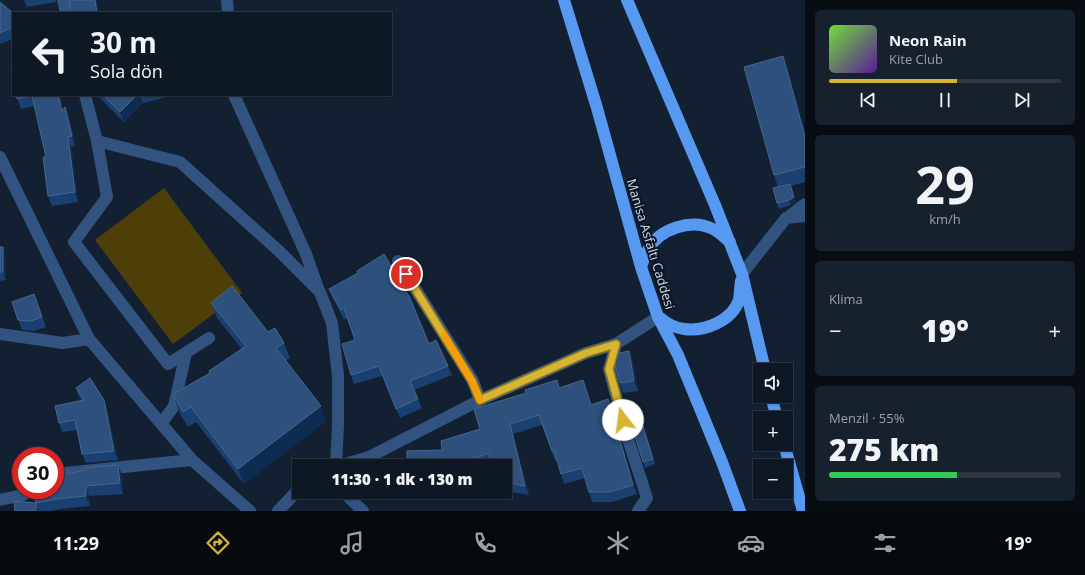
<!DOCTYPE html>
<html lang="tr">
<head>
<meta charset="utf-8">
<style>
	body { margin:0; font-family:"Open Sans",sans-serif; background:#17212d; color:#f1f3f6; height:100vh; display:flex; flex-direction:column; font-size:15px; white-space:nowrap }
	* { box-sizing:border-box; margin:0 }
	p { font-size:13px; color:#9ba0a7 }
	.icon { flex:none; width:22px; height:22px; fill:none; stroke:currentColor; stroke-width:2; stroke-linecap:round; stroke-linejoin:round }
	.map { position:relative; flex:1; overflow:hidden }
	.panel { display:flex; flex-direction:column; gap:10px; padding:10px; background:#080d14; width:280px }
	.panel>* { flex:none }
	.guide { position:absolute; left:12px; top:12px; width:380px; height:84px; border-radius:0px; box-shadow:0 1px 3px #0004,0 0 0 1px #2e3742; background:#0e1825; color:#f1f3f6; overflow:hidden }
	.buttons { position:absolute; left:753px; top:363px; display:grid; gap:8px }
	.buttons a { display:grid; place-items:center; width:40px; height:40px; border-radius:0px; background:#0e1825; box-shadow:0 1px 3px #0004,0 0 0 1px #2e3742; font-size:20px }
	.speed { position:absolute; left:12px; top:447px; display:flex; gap:8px; font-size:20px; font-weight:700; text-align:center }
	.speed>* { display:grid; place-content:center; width:52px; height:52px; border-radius:50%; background:#0e1825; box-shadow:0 1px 3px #0004,0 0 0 1px #2e3742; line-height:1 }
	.speed .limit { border:6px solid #d22; background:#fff; color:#111 }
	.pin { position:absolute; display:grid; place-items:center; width:34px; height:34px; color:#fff; margin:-17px; border:2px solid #fff; border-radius:50%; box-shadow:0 1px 4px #0007 }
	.me { position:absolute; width:44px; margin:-22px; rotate:345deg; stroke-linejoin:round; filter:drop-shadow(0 0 3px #0008) }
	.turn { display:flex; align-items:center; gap:14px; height:84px; padding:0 12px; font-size:18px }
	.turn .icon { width:52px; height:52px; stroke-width:2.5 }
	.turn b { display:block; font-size:28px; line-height:34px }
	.big { font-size:30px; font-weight:800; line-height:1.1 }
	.panel .widget { flex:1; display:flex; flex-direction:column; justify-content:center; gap:6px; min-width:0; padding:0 14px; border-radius:6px; background:#17212d }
	.panel .dial { align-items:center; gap:0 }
	.dial b { font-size:52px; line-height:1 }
	.song { display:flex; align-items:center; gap:12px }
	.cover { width:48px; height:48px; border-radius:6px; background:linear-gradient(135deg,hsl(100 70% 55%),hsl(270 70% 35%)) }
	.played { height:4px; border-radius:2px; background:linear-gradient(90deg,#d8b434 55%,#2e3742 55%) }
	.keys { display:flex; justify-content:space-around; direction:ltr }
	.heat { display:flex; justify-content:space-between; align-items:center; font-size:22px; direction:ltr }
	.charge { height:6px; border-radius:3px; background:linear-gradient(90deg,#34c759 55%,#2e3742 0) }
	.trip { position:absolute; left:292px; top:459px; width:220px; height:40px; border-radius:0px; background:#0e1825; box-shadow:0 1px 3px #0004,0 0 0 1px #2e3742; font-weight:800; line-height:40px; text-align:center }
	.tab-bar { display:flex; height:64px; justify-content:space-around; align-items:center; background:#060a0f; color:#9ba0a7 }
	.tab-bar .icon { width:28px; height:28px }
	.tab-bar .on { color:#d8b434 }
	.tab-bar b { font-size:18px; color:#f1f3f6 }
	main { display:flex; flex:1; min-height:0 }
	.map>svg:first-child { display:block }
</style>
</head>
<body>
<main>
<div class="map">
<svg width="805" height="511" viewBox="0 0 805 511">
	<rect width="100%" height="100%" fill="#132031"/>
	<path fill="#4e3f08" d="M164 188 242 293 173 344 95 240Z"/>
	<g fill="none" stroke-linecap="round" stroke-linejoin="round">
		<path stroke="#32537f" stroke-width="12" d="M63 0 66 13
			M227 0 228 13
			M85 95 97 141 107 197 74 242 168 364 209 338
			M234 95 306 254 318 288
			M97 141 180 162 279 251 320 292 332 323 338 376V426L336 466
			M0 157 89 339 192 460 250 511
			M787 218 805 204
			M398 261 473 381 480 400
			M742 274 786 218 805 216
			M0 334 63 343 89 339
			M616 344 609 369 626 433 647 498 638 511
			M161 424 174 406 186 353
			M338 466 369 457 480 400 586 353 616 344 658 317
			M55 474 192 460
			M343 492 363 511
			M0 500 23 495 31 490
			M278 511 299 489"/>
		<path stroke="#5798f1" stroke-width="12" d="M564 0 597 108 641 267 658 317 678 355 722 462 740 511
			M627 0 715 205 742 274 765 370
			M641 267C643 261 645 255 648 250 659 229 691 218 713 229 719 232 725 238 730 242
			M659 317C666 323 675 328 684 329 704 332 732 321 739 300 740 294 740 287 741 281
			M771 396 777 418
			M784 444 803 511"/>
	</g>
	<path fill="#194070" d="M24 0H56V2L27 7Z
		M0 2 13 13V39L0 44Z
		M788 70 805 132V182L791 186 796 202 791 205 779 209 777 203 778 187 774 175Z
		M16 95H60L63 110 65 107 69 117 75 146 71 147 78 202 52 206 48 196 46 157 35 106 21 109Z
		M97 95H171V96L143 103 124 122Z
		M0 247 6 256V280L0 281Z
		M329 289 429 344 448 366 452 375 414 390 422 408 400 418 382 376 354 384 351 375 355 340 347 318 344 320 333 298Z
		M34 294 46 327 34 331 22 330 12 302Z
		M211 303 268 332 284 343 290 358 286 361 326 421 244 484 196 422 188 427 179 412 174 396 209 373V371L242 349 217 318Z
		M633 361 638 391 623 393 620 383Z
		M557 380 559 388 591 405 608 399 611 409 637 494 612 502H592L589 492 585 478 564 484 557 460 555 461 542 425 513 434 529 495 505 491V466L491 463 482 466H407L442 450 480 429 526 393Z
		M76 388 107 409 118 460 86 463 82 454 77 430 62 432 59 423 81 400 79 397Z
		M643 426 655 464 645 468 633 430Z
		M118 465 122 475 123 494 89 496 90 506 60 509 51 511H15L36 503Z"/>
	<path fill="#0e2c51" d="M95 0H97L99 13H97Z
		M783 56 788 70 805 132V137Z
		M58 95H60L65 121 62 111Z
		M137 95H140L143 103 124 122 120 112Z
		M65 107 69 117 75 146 72 136Z
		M68 137 71 147 78 202 75 192Z
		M790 184 796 202 791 205 789 200Z
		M3 247 6 256V280L3 272Z
		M629 351 633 361 638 391 634 381Z
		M608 399 611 409 637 494 633 485Z
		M104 400 107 409 118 460 114 451Z
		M321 406 326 421 244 484 238 469Z
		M510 424 513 434 529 495 525 486Z
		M118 465 122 475 123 494 120 483Z
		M86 486 89 496 90 506 86 496Z
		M36 503 38 511H36Z"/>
	<path fill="#2d507d" stroke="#47668d" d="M69 0H95L97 13H71Z
		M0 2 13 13V27L0 33Z
		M783 56 805 137V167L774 175 744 67Z
		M13 69V78L11 70Z
		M16 95H58L62 111 65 107 72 136 68 137 75 192 48 196 43 157H46L32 96 17 99Z
		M103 95H137L120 112Z
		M790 184 794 197 789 200 777 203 773 188Z
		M0 247H3V272H0Z
		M384 254 410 298 429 344 436 340 448 366 410 381 418 399 396 409 379 366 351 375 342 344 355 340 344 308 341 310 329 289 358 273 357 271Z
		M232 286 268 332 275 328 284 343 276 348 321 406 238 469 191 407 183 412 174 396 175 393 210 373 209 371 246 346 211 303Z
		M34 294 42 317 31 321 18 320 12 302Z
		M629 351 634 381 620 383 613 359 615 354Z
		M90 378 104 400 114 451 82 454 75 420 59 423 55 406 84 400 76 388Z
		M557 380 559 388 583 380 591 405 608 399 633 485 609 492H589L582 468 561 474 554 450 552 451 539 415 510 424 525 486 505 482V466H491L489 453 454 466H407V451L442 450 441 441 480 429 474 409 526 393 525 390Z
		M643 426 653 459 643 462 633 430Z
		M118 465 120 483 86 486V496L57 499 36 503 33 490H55V476L86 470 85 468Z
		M14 501 36 503V511H15Z"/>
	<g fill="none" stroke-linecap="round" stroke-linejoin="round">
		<defs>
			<path id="route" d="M406 274 472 381 480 400 586 353 616 344 609 369 623 420"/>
		</defs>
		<use href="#route" stroke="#8c7522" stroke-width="10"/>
		<use href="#route" stroke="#d8b434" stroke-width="7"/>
		<path stroke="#f59e0b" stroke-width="7" d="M444 335 472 381 480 400"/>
	</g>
	<g text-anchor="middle" stroke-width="4" stroke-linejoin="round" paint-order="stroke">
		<g font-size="13" fill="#d2dbe7" stroke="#0a1627">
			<text transform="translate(651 244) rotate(73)" y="5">Manisa Asfaltı Caddesi</text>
		</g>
	</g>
</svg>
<div class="buttons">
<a><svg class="icon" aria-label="sound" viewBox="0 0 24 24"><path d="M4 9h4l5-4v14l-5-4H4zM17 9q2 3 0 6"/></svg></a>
<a>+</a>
<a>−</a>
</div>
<div class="speed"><div class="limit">30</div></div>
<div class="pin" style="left:406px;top:274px;background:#d93025"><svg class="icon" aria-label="arrive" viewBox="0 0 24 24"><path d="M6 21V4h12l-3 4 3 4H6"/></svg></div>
<svg class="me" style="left:623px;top:420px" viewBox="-20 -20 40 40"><circle r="19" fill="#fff"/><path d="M0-13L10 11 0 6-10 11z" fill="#d8b434"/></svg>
<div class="trip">11:30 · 1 dk · 130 m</div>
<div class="guide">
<div class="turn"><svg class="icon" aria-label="left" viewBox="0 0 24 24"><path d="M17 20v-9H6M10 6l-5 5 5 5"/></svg><div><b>30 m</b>Sola dön</div></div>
</div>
</div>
<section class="panel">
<div class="widget">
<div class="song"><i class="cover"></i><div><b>Neon Rain</b><p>Kite Club</p></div></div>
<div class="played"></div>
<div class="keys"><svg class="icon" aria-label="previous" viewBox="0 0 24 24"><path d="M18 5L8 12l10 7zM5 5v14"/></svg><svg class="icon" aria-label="pause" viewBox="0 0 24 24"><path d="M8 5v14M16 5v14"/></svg><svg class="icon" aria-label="next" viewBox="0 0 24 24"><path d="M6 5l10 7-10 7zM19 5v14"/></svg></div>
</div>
<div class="widget dial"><b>29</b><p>km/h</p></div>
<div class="widget"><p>Klima</p>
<div class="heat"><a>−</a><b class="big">19°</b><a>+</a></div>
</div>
<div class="widget"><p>Menzil · 55%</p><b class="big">275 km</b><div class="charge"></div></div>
</section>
</main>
<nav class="tab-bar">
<b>11:29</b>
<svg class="icon on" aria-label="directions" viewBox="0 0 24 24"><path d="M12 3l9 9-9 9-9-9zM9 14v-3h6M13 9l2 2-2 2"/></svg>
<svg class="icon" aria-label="music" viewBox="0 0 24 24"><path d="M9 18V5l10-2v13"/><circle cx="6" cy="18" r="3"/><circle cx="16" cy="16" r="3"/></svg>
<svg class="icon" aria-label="phone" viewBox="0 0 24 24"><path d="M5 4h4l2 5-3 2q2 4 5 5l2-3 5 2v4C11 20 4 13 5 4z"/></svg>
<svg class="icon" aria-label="climate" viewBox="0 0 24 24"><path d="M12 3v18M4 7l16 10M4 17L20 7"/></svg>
<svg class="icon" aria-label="car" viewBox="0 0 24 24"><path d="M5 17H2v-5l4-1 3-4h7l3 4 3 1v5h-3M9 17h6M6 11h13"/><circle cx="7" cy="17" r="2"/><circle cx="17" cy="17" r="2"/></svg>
<svg class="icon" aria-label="filters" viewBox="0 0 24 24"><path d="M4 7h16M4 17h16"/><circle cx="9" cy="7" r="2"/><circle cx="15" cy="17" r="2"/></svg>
<b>19°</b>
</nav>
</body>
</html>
